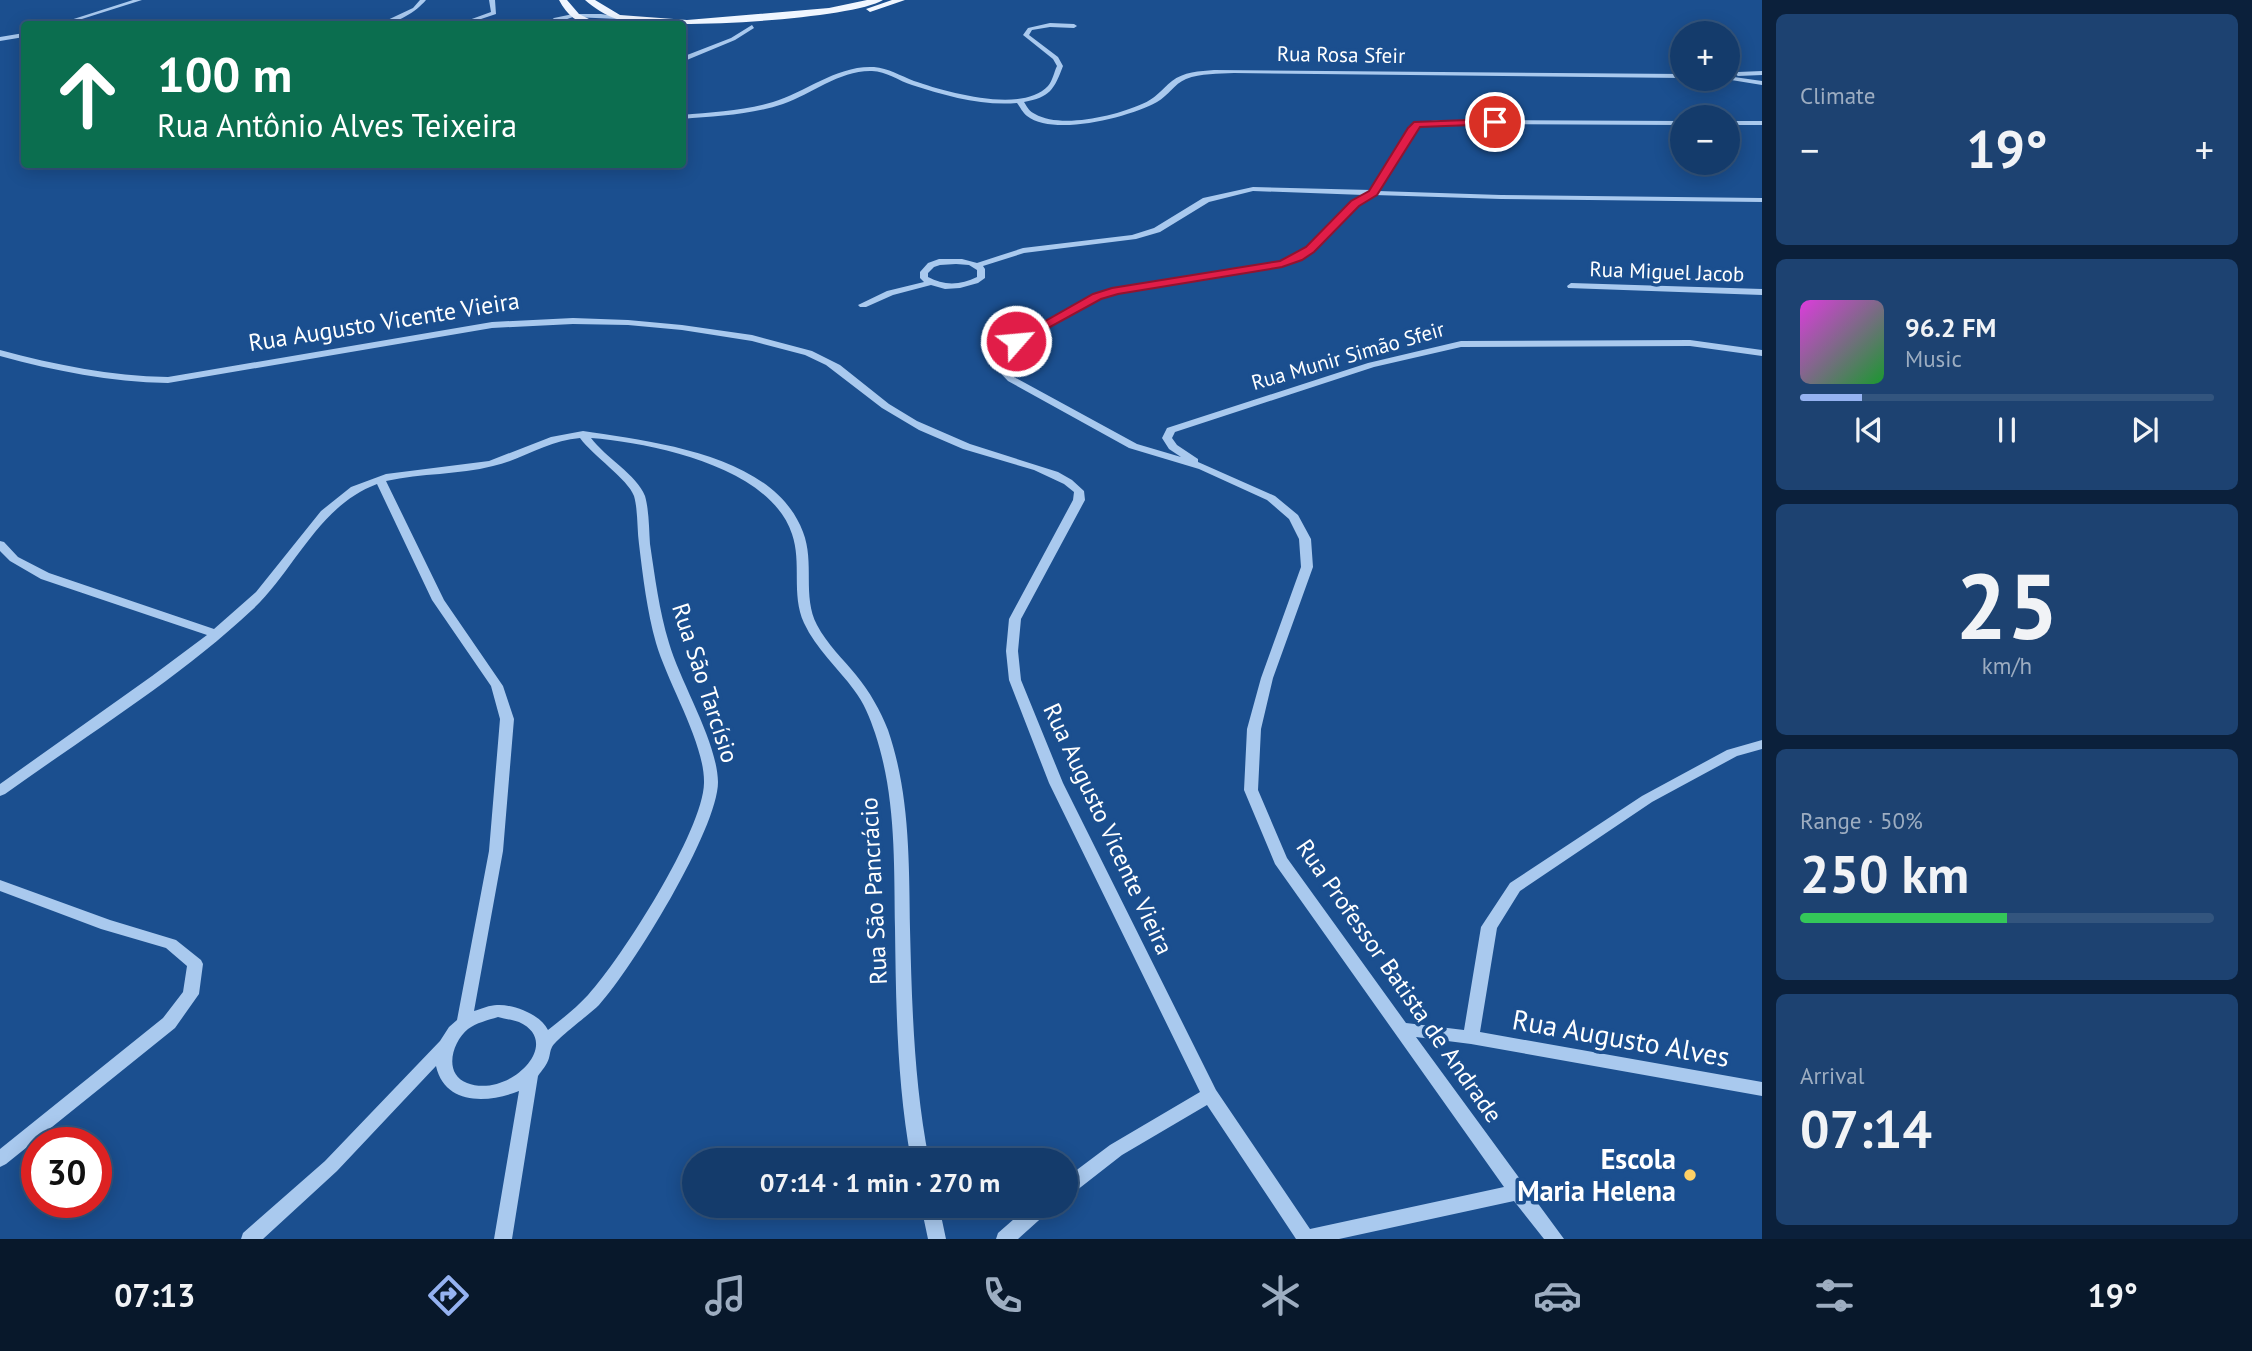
<!DOCTYPE html>
<html lang="en">
<head>
<meta charset="utf-8">
<style>
	body { margin:0; font-family:"PT Sans",sans-serif; background:#1d4271; color:#f1f3f6; height:100vh; display:flex; flex-direction:column; font-size:26px; white-space:nowrap }
	* { box-sizing:border-box; margin:0 }
	p { font-size:23px; color:#9dadc1 }
	.icon { flex:none; width:38px; height:38px; fill:none; stroke:currentColor; stroke-width:2; stroke-linecap:round; stroke-linejoin:round }
	.map { position:relative; flex:1; overflow:hidden }
	.panel { display:flex; flex-direction:column; gap:14px; padding:14px; background:#0b203b; width:490px }
	.panel>* { flex:none }
	.top-card { position:absolute; left:21px; top:21px; width:665px; height:147px; border-radius:7px; box-shadow:0 4px 18px #0003,0 0 0 2px #33557e; background:#0b6e4f; color:#fff; overflow:hidden }
	.buttons { position:absolute; left:1670px; top:21px; display:grid; gap:14px }
	.buttons a { display:grid; place-items:center; width:70px; height:70px; border-radius:50%; background:#143b6b; box-shadow:0 4px 18px #0003,0 0 0 2px #33557e; font-size:35px }
	.speed { position:absolute; left:21px; top:1127px; display:flex; gap:14px; font-size:35px; font-weight:700; text-align:center }
	.speed>* { display:grid; place-content:center; width:91px; height:91px; border-radius:50%; background:#143b6b; box-shadow:0 4px 18px #0003,0 0 0 2px #33557e; line-height:1 }
	.speed .limit { border:10px solid #d22; background:#fff; color:#111 }
	.pin { position:absolute; display:grid; place-items:center; width:60px; height:60px; color:#fff; margin:-30px; border:4px solid #fff; border-radius:50%; box-shadow:0 2px 7px #0007 }
	.me { position:absolute; width:77px; margin:-38px; rotate:63deg; stroke-linejoin:round; filter:drop-shadow(0 0 5px #0008) }
	.turn { display:flex; align-items:center; gap:24px; height:147px; padding:0 21px; font-size:32px }
	.turn .icon { width:91px; height:91px; stroke-width:2.5 }
	.turn b { display:block; font-size:49px; line-height:60px }
	.big { font-size:52px; font-weight:600; line-height:1.1 }
	.panel .card { flex:1; display:flex; flex-direction:column; justify-content:center; gap:10px; min-width:0; padding:0 24px; border-radius:10px; background:#1d4271 }
	.panel .dial { align-items:center; gap:0 }
	.dial b { font-size:91px; line-height:1 }
	.song { display:flex; align-items:center; gap:21px }
	.cover { width:84px; height:84px; border-radius:10px; background:linear-gradient(135deg,hsl(300 70% 55%),hsl(130 70% 35%)) }
	.played { height:7px; border-radius:4px; background:linear-gradient(90deg,#95b2f1 15%,#33557e 15%) }
	.keys { display:flex; justify-content:space-around; direction:ltr }
	.heat { display:flex; justify-content:space-between; align-items:center; font-size:38px; direction:ltr }
	.charge { height:10px; border-radius:5px; background:linear-gradient(90deg,#34c759 50%,#33557e 0) }
	.trip { position:absolute; left:682px; top:1148px; width:396px; height:70px; border-radius:35px; background:#143b6b; box-shadow:0 4px 18px #0003,0 0 0 2px #33557e; font-weight:600; line-height:70px; text-align:center }
	.dock { display:flex; height:112px; justify-content:space-around; align-items:center; background:#08182b; color:#9dadc1 }
	.dock .icon { width:49px; height:49px }
	.dock .selected { color:#95b2f1 }
	.dock b { font-size:32px; color:#f1f3f6 }
	main { display:flex; flex:1; min-height:0 }
	.map>svg:first-child { display:block }
</style>
</head>
<body>
<main>
<div class="map">
<svg width="1762" height="1239" viewBox="0 0 1762 1239">
	<rect width="100%" height="100%" fill="#1b4f8f"/>
	<g fill="none" stroke-linecap="round" stroke-linejoin="round">
		<path fill="#a9c9ee" fill-rule="evenodd" d="M133 0H142L66 24H58Z
			M420 0H426C416 12 395 25 379 24L413 8Z
			M489 0H495L496 14 466 24H458L491 12Z
			M573 14H601L621 17 618 19 573 17 553 24H546L554 18Z
			M1050 23 1074 24 1077 26 1074 28 1050 27 1032 30 1029 35 1058 57 1063 66C1054 90 1050 97 1024 102 1027 107 1030 112 1035 114 1061 129 1115 116 1142 104 1155 99 1161 90 1172 81 1183 72 1200 71 1214 70L1682 74V78L1234 73C1218 74 1201 73 1186 79 1174 84 1168 96 1157 102 1130 117 1054 137 1027 116 1023 113 1020 107 1017 103 982 106 946 96 912 85 899 81 886 71 872 71 840 70 812 94 783 104 750 115 716 116 682 119V115C713 112 744 111 773 102 806 92 837 65 874 67 888 68 901 76 914 81 946 92 1022 114 1048 86 1053 80 1054 72 1057 66L1053 59 1023 35 1028 28Z
			M752 25 754 28 735 40 682 62V57L731 38Z
			M24 33V37L0 41V37Z
			M1762 71V75L1738 76 1735 74 1738 72Z
			M1727 76 1762 81V85L1725 79H1727Z
			M1443 120 1682 121V125L1443 124 1420 126 1415 129 1378 191 1501 195 1762 198V202L1501 199 1375 195 1358 205 1313 252 1285 266 1117 293 1100 299 1000 353 999 360 1014 377 1137 444 1181 457 1169 449 1162 438 1167 428 1368 363 1461 341 1690 340 1762 350V356L1690 346 1461 347 1374 367 1175 432 1172 438 1177 445 1198 459V462L1275 496 1298 515 1311 539 1313 567 1273 678 1261 729 1258 790 1287 858 1406 1023 1464 1030 1481 927 1510 883 1642 796 1727 750 1762 740V749L1737 756 1652 802 1520 891 1497 928 1480 1032 1762 1082V1096L1471 1044 1416 1037 1564 1239H1544L1514 1201 1339 1239H1296L1207 1105 1122 1155 1072 1194 1066 1196V1178L1110 1145 1200 1092 1049 783 1009 680 1006 651 1009 619 1073 500 1074 492 1064 484 1034 470 963 449 919 430 882 408 826 365 805 355 752 341 682 330 628 325 573 324 492 328 168 383C110 382 55 371 0 356V350C56 365 110 376 168 377L492 322 573 318 628 320 682 325 752 335 812 351 840 365 889 404 917 421 970 444 1058 472 1072 480 1084 491 1085 500 1021 619 1018 651 1021 680 1063 783 1216 1090 1310 1229 1504 1187 1275 864 1244 790 1247 729 1261 678 1301 567 1299 539 1289 519 1267 500 1199 469 1129 448 1008 381 989 361 992 350 1094 295 1116 288 1280 262 1307 248 1352 201 1364 195 1253 191 1209 202 1160 232 1136 239 1024 253 983 266 985 269V278L978 283 960 288 945 289 931 285 893 295 866 307H860L858 305 887 291 924 282 920 278V272L928 263 939 259H962L977 263 1023 248 1132 235 1154 228 1203 198 1253 187 1371 190 1409 126 1418 122ZM956 264 969 265 977 270V277C961 285 944 286 928 277V273L934 267 940 265Z
			M1727 121H1762V125H1727Z
			M1571 283 1762 289V295L1568 288 1567 286Z
			M583 431C653 442 774 454 803 532 815 563 802 596 817 625 827 644 843 659 856 675 870 692 880 710 888 730 910 794 909 862 910 929 912 1007 914 1083 929 1160H911C897 1083 896 1006 895 928 894 862 896 796 875 733 870 718 864 703 854 690 838 668 816 649 804 623 791 594 802 563 792 534 770 467 653 443 591 438 605 457 637 475 645 496 649 510 649 529 650 544 655 577 659 610 669 643 681 684 717 741 718 782 718 829 632 969 599 1005 589 1015 557 1038 552 1047 550 1051 550 1054 549 1058 547 1065 542 1070 538 1076L512 1239H494L519 1091C489 1103 445 1106 436 1066L337 1171 263 1239H241L243 1233 325 1161 440 1041 449 1027 457 1020 489 851 500 719 491 686 432 600 377 484C318 506 295 570 252 610 177 680 87 735 5 794L0 796V784L152 676 207 635 41 579 10 561 0 551V541L4 542 18 557 49 573 214 629 256 592 321 511 351 487 386 474 489 461 551 437ZM580 438C593 456 628 479 634 496 638 510 637 529 639 544 643 577 647 611 656 643 668 684 705 744 704 783 703 831 621 959 588 995 576 1008 562 1019 548 1030 541 1015 514 1004 497 1005 490 1005 481 1009 474 1011L503 851 514 719 503 686 444 600 386 481C422 473 458 475 493 466 524 459 549 440 580 438ZM498 1017C505 1019 513 1020 519 1022 565 1043 508 1099 467 1083 443 1074 452 1042 468 1029 476 1023 488 1020 498 1017Z
			M0 880 110 920 176 940 201 960 203 964 199 994 175 1028 6 1164 0 1167V1149L163 1018 183 992 187 966 166 948 101 929 0 891Z
			M921 1206H939L946 1239H928Z
			M1029 1206H1051L1048 1212 1018 1239H996L998 1233Z"/>
		<path fill="#f0f6ff" fill-rule="evenodd" d="M559 0H567L579 14 599 24C580 26 568 17 559 0Z
			M585 0H595L620 15 687 20 829 8 867 0H883C850 20 655 31 617 19 606 16 593 7 585 0Z
			M892 0H905L870 12 866 9Z"/>
	</g>
	<path fill="#e11d48" stroke="#92132f" stroke-width="2" d="M1495 119 1500 122 1498 124 1420 127 1377 195 1359 206 1314 252 1302 260 1282 267 1118 294 1101 299 1021 343 1010 341 1093 294 1112 288 1280 261 1306 247 1351 201 1369 191 1408 128 1414 122Z"/>
	<circle fill="#ffd166" stroke="#1b4f8f" stroke-width="2.5" cx="1690" cy="1175" r="7"/>
	<g text-anchor="middle" stroke-width="7" stroke-linejoin="round" paint-order="stroke">
		<g font-size="21" fill="#fff" stroke="#1b4f8f">
			<text transform="translate(1341 55) rotate(1)" y="7">Rua Rosa Sfeir</text>
			<text transform="translate(1667 272) rotate(2)" y="7">Rua Miguel Jacob</text>
			<text transform="translate(1348 356) rotate(-16)" y="7">Rua Munir Simão Sfeir</text>
		</g>
		<g font-size="24" fill="#fff" stroke="#1b4f8f">
			<text transform="translate(384 322) rotate(-9)" y="8">Rua Augusto Vicente Vieira</text>
			<text transform="translate(705 683) rotate(72)" y="8">Rua São Tarcísio</text>
			<text transform="translate(1108 829) rotate(65)" y="8">Rua Augusto Vicente Vieira</text>
			<text transform="translate(874 891) rotate(-93)" y="8">Rua São Pancrácio</text>
			<text transform="translate(1399 981) rotate(55)" y="8">Rua Professor Batista de Andrade</text>
		</g>
		<g font-size="28" fill="#fff" stroke="#1b4f8f">
			<text transform="translate(1621 1038) rotate(10)" y="10">Rua Augusto Alves</text>
		</g>
		<g font-size="28" font-weight="bold" fill="#fff" stroke="#1b4f8f" text-anchor="end">
			<text x="1676" y="1169">Escola<tspan x="1676" dy="32">Maria Helena</tspan></text>
		</g>
	</g>
</svg>
<div class="buttons">
<a>+</a>
<a>−</a>
</div>
<div class="speed"><div class="limit">30</div></div>
<div class="pin" style="left:1495px;top:122px;background:#d93025"><svg class="icon" aria-label="arrive" viewBox="0 0 24 24"><path d="M6 21V4h12l-3 4 3 4H6"/></svg></div>
<svg class="me" style="left:1016px;top:341px" viewBox="-20 -20 40 40"><circle r="17" fill="#e11d48" stroke="#fff" stroke-width="3"/><path d="M0-11L8 9 0 5-8 9z" fill="#fff"/></svg>
<div class="trip">07:14 · 1 min · 270 m</div>
<div class="top-card">
<div class="turn"><svg class="icon" aria-label="ahead" viewBox="0 0 24 24"><path d="M12 20V5M6 11l6-6 6 6"/></svg><div><b>100 m</b>Rua Antônio Alves Teixeira</div></div>
</div>
</div>
<section class="panel">
<div class="card"><p>Climate</p>
<div class="heat"><a>−</a><b class="big">19°</b><a>+</a></div>
</div>
<div class="card">
<div class="song"><i class="cover"></i><div><b>96.2 FM</b><p>Music</p></div></div>
<div class="played"></div>
<div class="keys"><svg class="icon" aria-label="previous" viewBox="0 0 24 24"><path d="M18 5L8 12l10 7zM5 5v14"/></svg><svg class="icon" aria-label="pause" viewBox="0 0 24 24"><path d="M8 5v14M16 5v14"/></svg><svg class="icon" aria-label="next" viewBox="0 0 24 24"><path d="M6 5l10 7-10 7zM19 5v14"/></svg></div>
</div>
<div class="card dial"><b>25</b><p>km/h</p></div>
<div class="card"><p>Range · 50%</p><b class="big">250 km</b><div class="charge"></div></div>
<div class="card"><p>Arrival</p><b class="big">07:14</b></div>
</section>
</main>
<nav class="dock">
<b>07:13</b>
<svg class="icon selected" aria-label="directions" viewBox="0 0 24 24"><path d="M12 3l9 9-9 9-9-9zM9 14v-3h6M13 9l2 2-2 2"/></svg>
<svg class="icon" aria-label="music" viewBox="0 0 24 24"><path d="M9 18V5l10-2v13"/><circle cx="6" cy="18" r="3"/><circle cx="16" cy="16" r="3"/></svg>
<svg class="icon" aria-label="phone" viewBox="0 0 24 24"><path d="M5 4h4l2 5-3 2q2 4 5 5l2-3 5 2v4C11 20 4 13 5 4z"/></svg>
<svg class="icon" aria-label="climate" viewBox="0 0 24 24"><path d="M12 3v18M4 7l16 10M4 17L20 7"/></svg>
<svg class="icon" aria-label="car" viewBox="0 0 24 24"><path d="M5 17H2v-5l4-1 3-4h7l3 4 3 1v5h-3M9 17h6M6 11h13"/><circle cx="7" cy="17" r="2"/><circle cx="17" cy="17" r="2"/></svg>
<svg class="icon" aria-label="filters" viewBox="0 0 24 24"><path d="M4 7h16M4 17h16"/><circle cx="9" cy="7" r="2"/><circle cx="15" cy="17" r="2"/></svg>
<b>19°</b>
</nav>
</body>
</html>
